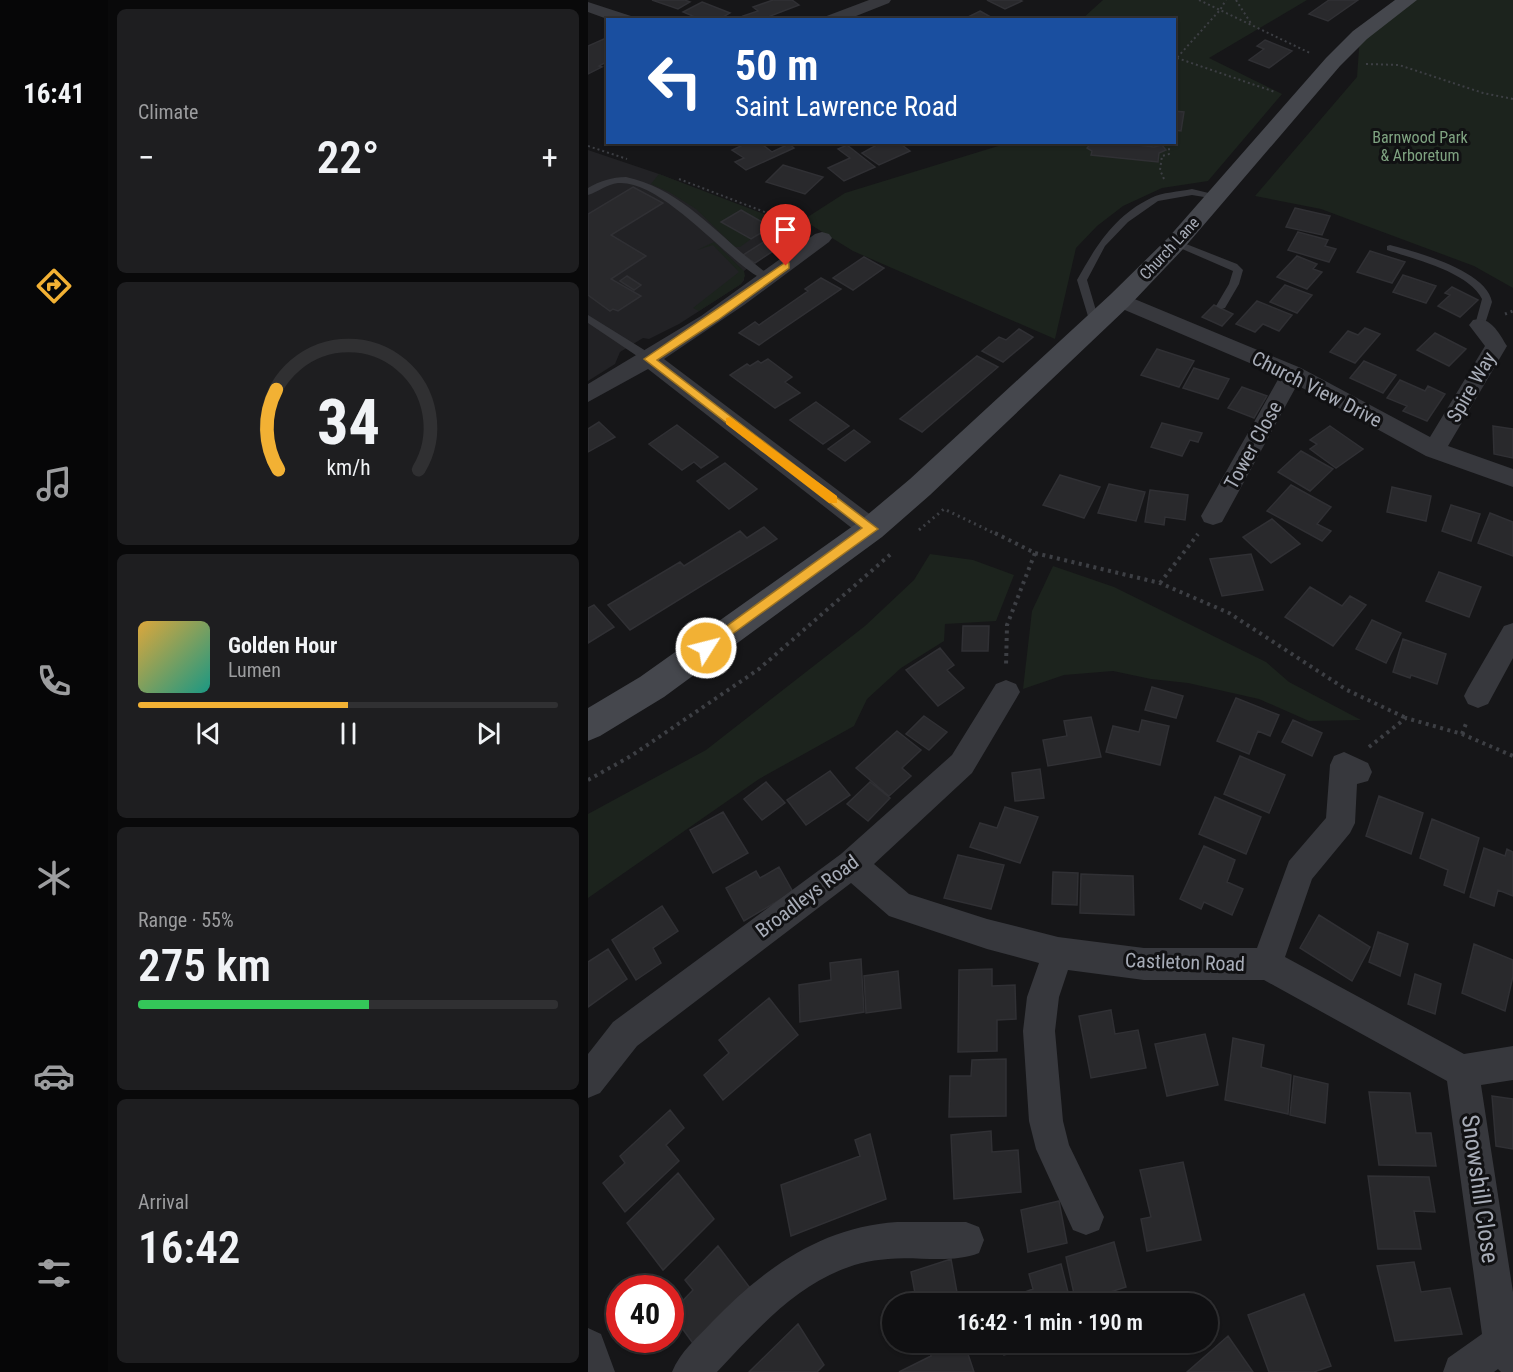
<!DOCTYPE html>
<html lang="en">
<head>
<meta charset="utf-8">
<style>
	body { margin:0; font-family:"Roboto Condensed",sans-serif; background:#1e1e20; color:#f1f3f6; height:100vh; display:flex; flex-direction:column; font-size:22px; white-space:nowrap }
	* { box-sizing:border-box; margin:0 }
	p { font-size:20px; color:#9c9d9f }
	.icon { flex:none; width:33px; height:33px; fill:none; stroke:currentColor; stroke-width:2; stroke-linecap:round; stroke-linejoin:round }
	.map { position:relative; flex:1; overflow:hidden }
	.sheet { display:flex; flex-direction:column; gap:9px; padding:9px; background:#09090a; width:480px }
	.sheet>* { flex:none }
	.banner { position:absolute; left:18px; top:18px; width:570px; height:126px; border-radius:0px; box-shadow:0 2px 4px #0004,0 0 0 2px #303032; background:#1a4fa0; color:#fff; overflow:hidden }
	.speed { position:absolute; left:18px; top:1275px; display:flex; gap:12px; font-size:30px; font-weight:700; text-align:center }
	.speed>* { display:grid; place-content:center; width:78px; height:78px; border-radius:50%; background:#101012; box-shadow:0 2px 4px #0004,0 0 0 2px #303032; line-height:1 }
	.speed .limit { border:9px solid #d22; background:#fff; color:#111 }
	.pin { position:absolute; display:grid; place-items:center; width:51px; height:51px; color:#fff; margin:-62px -26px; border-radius:50% 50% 50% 0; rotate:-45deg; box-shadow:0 0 6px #0007 }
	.pin .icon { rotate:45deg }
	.me { position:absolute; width:66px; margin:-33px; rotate:54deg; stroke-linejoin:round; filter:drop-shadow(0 0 4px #0008) }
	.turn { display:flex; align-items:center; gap:21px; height:126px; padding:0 30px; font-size:27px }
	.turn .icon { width:78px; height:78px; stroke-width:2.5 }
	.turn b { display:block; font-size:42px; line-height:51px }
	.big { font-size:45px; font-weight:600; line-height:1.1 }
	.sheet .tile { flex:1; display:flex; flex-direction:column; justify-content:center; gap:9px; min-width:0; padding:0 21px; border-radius:9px; background:#1e1e20 }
	.sheet .dial { align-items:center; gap:0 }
	.dial svg { height:156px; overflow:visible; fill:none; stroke:#303032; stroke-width:7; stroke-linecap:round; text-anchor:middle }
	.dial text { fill:#f1f3f6; stroke:none }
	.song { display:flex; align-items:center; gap:18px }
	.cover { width:72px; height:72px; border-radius:9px; background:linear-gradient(135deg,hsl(40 70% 55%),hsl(170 70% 35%)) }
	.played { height:6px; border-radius:3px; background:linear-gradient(90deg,#f2b134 50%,#303032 50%) }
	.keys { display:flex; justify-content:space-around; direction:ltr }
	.heat { display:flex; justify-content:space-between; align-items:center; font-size:33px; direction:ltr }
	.charge { height:9px; border-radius:4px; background:linear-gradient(90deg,#34c759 55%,#303032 0) }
	.trip { position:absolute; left:294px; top:1293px; width:336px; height:60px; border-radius:30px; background:#101012; box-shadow:0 2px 4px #0004,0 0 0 2px #303032; font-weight:600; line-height:60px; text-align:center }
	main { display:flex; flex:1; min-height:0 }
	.menu { display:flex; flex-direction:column; width:108px; justify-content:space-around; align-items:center; background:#060607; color:#9c9d9f }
	.menu .icon { width:42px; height:42px }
	.menu .selected { color:#f2b134 }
	.menu b { font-size:27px; color:#f1f3f6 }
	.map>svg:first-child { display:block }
</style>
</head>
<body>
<main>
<nav class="menu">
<b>16:41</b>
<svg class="icon selected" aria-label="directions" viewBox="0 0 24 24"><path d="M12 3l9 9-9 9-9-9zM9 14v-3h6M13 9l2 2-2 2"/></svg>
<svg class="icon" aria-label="music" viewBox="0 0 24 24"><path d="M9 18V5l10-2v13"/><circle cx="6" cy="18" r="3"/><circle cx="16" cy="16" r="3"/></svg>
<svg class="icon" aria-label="phone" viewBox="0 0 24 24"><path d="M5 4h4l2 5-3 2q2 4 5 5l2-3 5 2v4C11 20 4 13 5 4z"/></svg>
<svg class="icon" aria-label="climate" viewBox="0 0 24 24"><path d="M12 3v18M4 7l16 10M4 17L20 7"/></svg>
<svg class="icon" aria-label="car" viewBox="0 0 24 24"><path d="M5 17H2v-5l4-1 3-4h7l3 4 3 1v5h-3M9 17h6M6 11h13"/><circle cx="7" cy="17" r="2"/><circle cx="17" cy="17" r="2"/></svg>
<svg class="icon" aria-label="filters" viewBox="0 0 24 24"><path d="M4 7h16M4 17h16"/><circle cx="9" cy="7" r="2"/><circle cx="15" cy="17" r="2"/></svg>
</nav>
<section class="sheet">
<div class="tile"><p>Climate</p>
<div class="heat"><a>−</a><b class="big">22°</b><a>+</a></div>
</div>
<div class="tile dial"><svg viewBox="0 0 100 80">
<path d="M14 69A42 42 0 1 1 86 69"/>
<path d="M14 69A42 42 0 0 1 13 28" stroke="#f2b134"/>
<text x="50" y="56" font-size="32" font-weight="700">34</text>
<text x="50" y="72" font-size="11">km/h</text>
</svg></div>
<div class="tile">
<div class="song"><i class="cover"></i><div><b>Golden Hour</b><p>Lumen</p></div></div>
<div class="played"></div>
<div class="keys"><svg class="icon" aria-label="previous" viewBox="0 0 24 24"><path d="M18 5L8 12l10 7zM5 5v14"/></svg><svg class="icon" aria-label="pause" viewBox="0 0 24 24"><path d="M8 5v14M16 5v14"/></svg><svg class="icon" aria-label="next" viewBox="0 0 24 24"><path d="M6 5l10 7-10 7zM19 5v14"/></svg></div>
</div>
<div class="tile"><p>Range · 55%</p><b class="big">275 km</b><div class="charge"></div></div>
<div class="tile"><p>Arrival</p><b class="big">16:42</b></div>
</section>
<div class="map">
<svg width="925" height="1372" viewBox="0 0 925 1372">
	<rect width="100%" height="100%" fill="#161618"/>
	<path fill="#222225" d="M0 150 71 174 202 225 155 255 167 263 156 271V280L153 284 91 324 61 339 55 338 32 352 27 364 0 381Z"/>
	<path fill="#1c231d" d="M515 0H719L621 58 694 94 620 181 574 188 535 206 509 226 488 248 467 339 265 251 215 220 257 193 420 143 586 142V20L494 19Z
		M819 0H925V288L886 266 733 209 667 196 769 77 772 35Z
		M71 174 184 217 202 225 192 232 152 210 133 222 163 239 152 247H147L108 209 81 192 63 184Z
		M126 242 156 271 157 276 153 284 111 311 105 308 151 272 125 245 109 250Z
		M342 554 385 560 426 575 408 621 357 624 356 641 313 668 279 699 266 726 171 779 0 898V814L118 750 277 626 326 580Z
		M465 566 526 587 678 662 701 682 773 720 721 721 671 699 600 683 563 679 525 671 476 675 435 689 444 611Z"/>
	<path fill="#29292c" stroke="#303034" stroke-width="1.5" d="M64 0H97L102 2 90 9Z
		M185 0H204L211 5 172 20H160L155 16 170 11 165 7Z
		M399 0H432L434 1 417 9Z
		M741 0H770L740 21 721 14Z
		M114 2 142 13 130 20H114L95 12Z
		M392 11 408 20H374Z
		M18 38 20 39V61L11 66 14 67 0 74V46Z
		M677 40 704 51 681 68 661 60 676 49 669 46Z
		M586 111 596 112 593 131 586 130Z
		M161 142H171L184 152 201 144 206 148 158 170 147 162 156 158 144 150Z
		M294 142H310L322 151 291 165 274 153Z
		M523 142 566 147 574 145 578 150 571 153 570 162 503 155 504 151 499 148 504 142Z
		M259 145 287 167 256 181 240 168 262 158 250 149Z
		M195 165 235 177 217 194 178 182Z
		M45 187 75 203 23 235 58 256 23 279 53 296 30 311 25 309 22 311 0 295V214Z
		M707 208 742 216 734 235 698 227Z
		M153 210 183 227 163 239 133 222Z
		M202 225 214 232 167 263 155 255Z
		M710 232 740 240 737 246 748 249 741 262 700 250Z
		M782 251 817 262 804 283 769 272Z
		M709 256 729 264 725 269 734 272 719 289 689 277Z
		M276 257 296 268 265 290 245 278Z
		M815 275 848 286 838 303 805 292Z
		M39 276 53 285 46 290 32 281Z
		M233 278 253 289 171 345 151 333 167 322 171 325 220 291 217 289Z
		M697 285 724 295 709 313 682 302Z
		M864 287 890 300 872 317 850 306 862 295 857 293Z
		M669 301 704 315 691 331 675 324 667 332 648 324Z
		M626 305 645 314 634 326 614 317Z
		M777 328 792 334 767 363 742 352 760 331 770 335Z
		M431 329 445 337 415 362 394 351 411 337 418 340Z
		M847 333 878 349 861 366 829 350Z
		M569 349 606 361 591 387 553 375Z
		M389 356 410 367 334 432 312 419Z
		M180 359 204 377 197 382 212 393 187 408 142 375 159 364 162 366 170 361 173 363Z
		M776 361 808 375 795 393 762 378Z
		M606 368 641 379 630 399 595 388Z
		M812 380 837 391 840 386 857 394 839 421 815 411 819 406 799 398Z
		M654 387 679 396 666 418 640 408Z
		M228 402 261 426 235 444 202 420Z
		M11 422 27 437 0 452V429Z
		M574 423 614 433 610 442 602 440 594 456 563 447Z
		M89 425 130 457 113 468 106 462 94 470 61 444Z
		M742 426 775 449 748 468 722 449 729 444 722 440Z
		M905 426 925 429V458L906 454Z
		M266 430 282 442 257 461 240 449Z
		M713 451 745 469 722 491 690 472Z
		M137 463 169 489 141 509 109 481Z
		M472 475 512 487 496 518 455 505Z
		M521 484 557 492 548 521 510 513Z
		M703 485 743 507 729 524 743 531 734 541 679 511Z
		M804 487 843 496 838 521 799 512Z
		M562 490 600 495 597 520 577 517 576 525 557 522Z
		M863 505 892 514 883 541 854 531Z
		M902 513 925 522V556L890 543Z
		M684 519 712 544 683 563 655 537Z
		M176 527 189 539 42 630 20 605 92 562 96 566 152 531 159 538Z
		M663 554 675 590 634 596 622 559Z
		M851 572 893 587 881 617 838 601Z
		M722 587 754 606 762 596 778 605 745 646 697 617Z
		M6 605 26 627 0 643V608Z
		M784 620 813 633 798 663 768 649Z
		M375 626H401L400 651H374Z
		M815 639 858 654 849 684 823 675 822 678 805 672Z
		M352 648 366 665 359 670 376 688 350 706 318 670Z
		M564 687 595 696 588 718 557 710Z
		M648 698 691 715 682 736 670 731 661 754 629 741Z
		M336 716 359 732 341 750 318 734Z
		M503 717 513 757 460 766 455 740 479 736 476 721Z
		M554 720 581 726 572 765 518 752 525 726 551 732Z
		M705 720 734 733 724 756 694 742Z
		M309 731 333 750 314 768 323 776 301 796 268 768Z
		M652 756 697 775 681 813 636 794Z
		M452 769 456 798 427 801 424 773Z
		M242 771 262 795 218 825 199 800Z
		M178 782 197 803 174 820 156 799Z
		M282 782 302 798 280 821 259 804Z
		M791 796 835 813 823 854 778 836Z
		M627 797 673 817 658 854 611 834Z
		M417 807 450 817 432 863 382 847 392 823 409 828Z
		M135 812 160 853 125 873 102 830Z
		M844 819 891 838 876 893 856 885 860 870 832 858Z
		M616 846 647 860 639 882 655 889 644 915 616 902 613 909 592 899Z
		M896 848 917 856 919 849 925 852V896L910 890 906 906 882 897Z
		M370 855 416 865 403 909 356 898Z
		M191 867 205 892 156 921 138 888 168 871 172 878Z
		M465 872 490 873 489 905 464 904Z
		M493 874 545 876 546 915 492 913Z
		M74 906 90 931 65 948 73 963 48 980 24 940Z
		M731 915 782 947 764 981 712 948Z
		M790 932 820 944 812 976 781 962Z
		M886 944 925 960V976L917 1011 874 993Z
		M20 949 39 979 0 1007V962Z
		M273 959 276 1012 212 1022 211 985 243 980 242 963Z
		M404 969V986L427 985 428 1019 409 1020V1051L370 1052 371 970Z
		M310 971 313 1008 278 1013 276 976Z
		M827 974 853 984 847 1014 820 1004Z
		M181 998 210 1035 135 1100 116 1075 141 1053 131 1040Z
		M523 1010 527 1034 550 1030 558 1068 503 1078 491 1016Z
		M617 1034 630 1085 579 1096 567 1044Z
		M645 1038 676 1045 673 1067 703 1075 700 1114 637 1100Z
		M418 1059V1116L361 1117 362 1076H383L384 1060Z
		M706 1076 740 1084 737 1123 702 1115Z
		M781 1092 822 1093 828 1133H843L848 1166 791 1165Z
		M904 1096 925 1099V1149L908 1146Z
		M82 1110 96 1128 78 1145 91 1161 37 1212 15 1183 37 1163 32 1156Z
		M403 1131 404 1152 430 1150 433 1192 366 1199 363 1135Z
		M282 1134 298 1199 203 1236 193 1185 272 1156 267 1140Z
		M595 1162 613 1240 559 1251 553 1219 563 1217 552 1170Z
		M90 1173 126 1219 75 1270 39 1223Z
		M780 1176 841 1177 847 1212 826 1211 833 1249H790Z
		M471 1201 479 1243 440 1252 433 1210Z
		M526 1242 538 1287 488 1303 478 1257Z
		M130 1246 162 1288 107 1346 83 1313 105 1290 97 1280Z
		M363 1259 370 1298 355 1304H329L323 1272Z
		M826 1262 833 1292 862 1288 874 1334 807 1341 789 1266Z
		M473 1264 483 1304H405L445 1289 441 1274Z
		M716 1294 743 1366 726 1372H681L660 1315Z
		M210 1324 236 1365 229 1372H161Z
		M640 1336 665 1372H599Z
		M339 1342H376L386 1372H311L343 1356Z
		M413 1342H456L416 1355Z"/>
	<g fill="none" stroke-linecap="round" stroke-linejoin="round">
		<path stroke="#3d3f44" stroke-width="2" stroke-dasharray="2 3" stroke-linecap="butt" d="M611 0 722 53
			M648 0 664 25
			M589 58 687 92
			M586 61 632 10 638 0
			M778 64 811 65 895 93 925 99
			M0 146 39 159
			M91 179 213 226
			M576 179 572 170 574 156 581 154V147"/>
		<path stroke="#3d3f44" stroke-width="3" stroke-dasharray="2 4" stroke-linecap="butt" d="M917 314 925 311
			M331 530 356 509 410 535"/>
		<path stroke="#3d3f44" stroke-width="4" stroke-dasharray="3 4.5" stroke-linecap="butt" d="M407 533 447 553 419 625 418 667
			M447 553 572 583 641 613 759 690 818 718
			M572 583 610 534
			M874 734 879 721
			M781 747 818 718 874 734 925 756
			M0 780 43 756 171 669 304 553"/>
		<path fill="#37383d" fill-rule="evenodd" d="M38 177C97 189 137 244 184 277V281C158 285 80 179 30 183 19 184 10 192 0 195V188C12 181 24 177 38 177Z
			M604 189 633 196 628 199 604 195 570 201 540 222 517 246 499 280 512 324 507 327 503 326 489 280C508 246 526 216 563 198 574 192 591 192 604 189Z
			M588 240 649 264 655 270 651 284 637 308 633 309 628 306 641 284 645 271 585 245V241Z
			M802 245C829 252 899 271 904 302L896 327H888L887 325 894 299C881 272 826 259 799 250V246Z
			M0 315 66 356V362H58L0 323Z"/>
		<path fill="#37383d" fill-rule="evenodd" d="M281 0H303L301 3 258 20H234L236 17Z
			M0 2 46 17 48 20H22L0 12Z
			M234 232 241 234 244 238 241 242 156 305 76 359 292 522 295 529 292 536 283 538 274 536 60 369 0 402V384L113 316 227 234Z
			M532 293 713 368 842 437 897 346 881 325 885 320C902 315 911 333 919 346L860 446 925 469V487L838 456 709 385 634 522 625 525 616 522 613 516 692 376 525 305 522 300 525 295Z
			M925 623V658L900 704 890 708 880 704 876 696 880 688 916 626Z
			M418 680 428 684 432 692 384 773 286 864 321 894 399 919 470 937 556 948H669L701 861 738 818 742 765 746 756 756 752 780 763 784 772 780 781 769 784 767 823 762 833 724 879 697 957 876 1054 925 1046V1080L893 1085 925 1292V1372H913L910 1369 906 1372H855L860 1358 894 1334 859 1081 676 980H556L480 970 471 997 467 1031 475 1121 481 1145 516 1217 511 1230 498 1235 485 1230 448 1149 441 1121 435 1031 439 997 451 963 399 949 301 916 263 883 49 1046 12 1093 0 1098V1054L25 1022 253 854 364 755 408 684Z
			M309 1222H378L391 1227 396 1240 391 1253C364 1264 329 1256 300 1259 226 1264 177 1321 129 1372H84C92 1352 109 1338 124 1322 175 1269 233 1227 309 1222Z
			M0 1328 13 1334 27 1372H0Z"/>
		<path fill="#45474d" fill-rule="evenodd" d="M807 0H829L779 39 752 66 596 248 541 306 342 495 294 537 76 697 12 736 0 741V708L52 677 272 521 322 479 523 294 580 238 738 58 765 31Z"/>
	</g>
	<path fill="#f2b134" stroke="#9d7322" stroke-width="1.5" d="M198 262 201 263V268L130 320 69 360 290 529 118 653 114 651 112 648 114 644 274 528 56 359Z"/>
	<path fill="#f59e0b" d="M142 417 249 496V503H241L138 424V418Z"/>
	<g text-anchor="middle" stroke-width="6" stroke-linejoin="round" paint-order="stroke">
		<g font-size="16" fill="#7fa381" stroke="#111113">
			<text x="832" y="143">Barnwood Park<tspan x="832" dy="18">&amp; Arboretum</tspan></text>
		</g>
		<g font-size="16" fill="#a8adb8" stroke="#111113">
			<text transform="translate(581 248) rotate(-47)" y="6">Church Lane</text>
		</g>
		<g font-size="20" fill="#a8adb8" stroke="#111113">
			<text transform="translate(883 387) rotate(-60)" y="7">Spire Way</text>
			<text transform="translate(729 389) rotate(27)" y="7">Church View Drive</text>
			<text transform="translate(665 445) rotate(-61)" y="7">Tower Close</text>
			<text transform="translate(219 896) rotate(-37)" y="7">Broadleys Road</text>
			<text transform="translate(597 962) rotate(2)" y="7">Castleton Road</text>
		</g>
		<g font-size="24" fill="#a8adb8" stroke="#111113">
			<text transform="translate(892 1189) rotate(82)" y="8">Snowshill Close</text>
		</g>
	</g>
</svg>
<div class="speed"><div class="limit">40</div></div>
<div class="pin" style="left:198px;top:266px;background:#d93025"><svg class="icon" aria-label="arrive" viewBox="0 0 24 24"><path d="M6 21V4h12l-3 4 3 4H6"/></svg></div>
<svg class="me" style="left:118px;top:648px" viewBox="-20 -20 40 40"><circle r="17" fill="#f2b134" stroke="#fff" stroke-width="3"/><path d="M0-11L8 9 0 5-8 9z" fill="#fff"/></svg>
<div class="trip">16:42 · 1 min · 190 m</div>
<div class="banner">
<div class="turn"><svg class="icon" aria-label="left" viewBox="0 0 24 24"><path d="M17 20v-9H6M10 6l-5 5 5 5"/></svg><div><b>50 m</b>Saint Lawrence Road</div></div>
</div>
</div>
</main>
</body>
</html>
